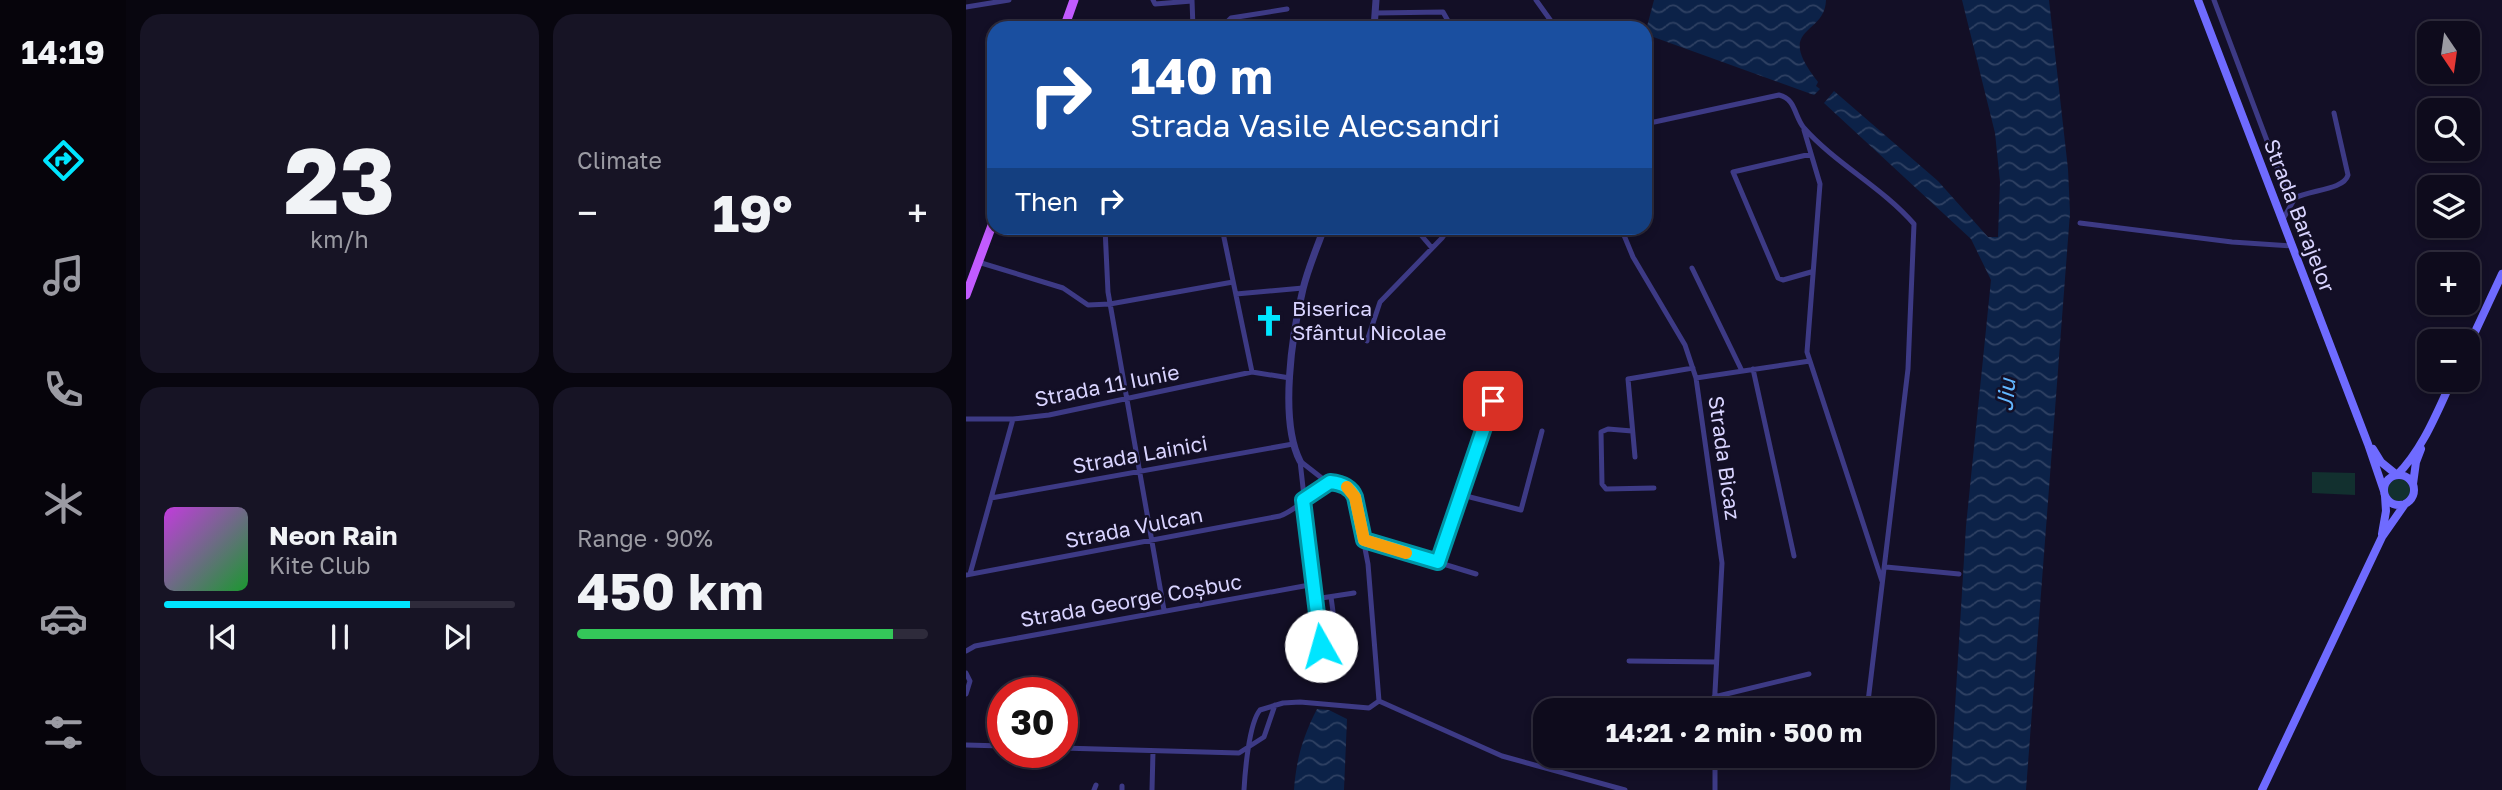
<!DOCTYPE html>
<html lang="en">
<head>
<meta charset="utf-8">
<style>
	body { margin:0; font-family:"Golos Text",sans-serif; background:#171425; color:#f1f3f6; height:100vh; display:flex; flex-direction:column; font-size:26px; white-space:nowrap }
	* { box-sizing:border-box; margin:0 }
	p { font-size:23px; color:#9b9ba3 }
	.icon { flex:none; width:38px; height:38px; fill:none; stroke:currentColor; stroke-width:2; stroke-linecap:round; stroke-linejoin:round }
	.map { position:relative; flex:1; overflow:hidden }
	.sheet { display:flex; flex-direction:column; gap:14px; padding:14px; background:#08060f; width:840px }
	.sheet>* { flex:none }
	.guide { position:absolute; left:21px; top:21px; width:665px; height:214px; border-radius:21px; box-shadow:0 4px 10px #0003,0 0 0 2px #2e2b3b; background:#1a4fa0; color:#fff; overflow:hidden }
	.needle { width:46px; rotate:167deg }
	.controls { position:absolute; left:1451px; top:21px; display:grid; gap:14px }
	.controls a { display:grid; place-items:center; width:63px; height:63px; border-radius:14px; background:#0e0b1c; box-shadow:0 4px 10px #0003,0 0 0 2px #2e2b3b; font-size:35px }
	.speed { position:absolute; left:21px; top:677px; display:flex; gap:14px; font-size:35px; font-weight:700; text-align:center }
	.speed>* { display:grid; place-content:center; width:91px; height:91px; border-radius:50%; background:#0e0b1c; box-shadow:0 4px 10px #0003,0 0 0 2px #2e2b3b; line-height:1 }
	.speed .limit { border:10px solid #d22; background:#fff; color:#111 }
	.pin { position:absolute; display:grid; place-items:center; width:60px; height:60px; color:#fff; margin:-30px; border-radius:14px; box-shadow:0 4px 10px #0006 }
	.me { position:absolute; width:77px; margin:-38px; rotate:353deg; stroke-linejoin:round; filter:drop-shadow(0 0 5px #0008) }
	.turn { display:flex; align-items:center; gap:24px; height:147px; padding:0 28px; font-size:32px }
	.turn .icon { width:91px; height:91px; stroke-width:2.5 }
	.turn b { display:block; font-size:49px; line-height:60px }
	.then { display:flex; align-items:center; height:66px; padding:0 28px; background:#0003; gap:14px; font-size:26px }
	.big { font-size:52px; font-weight:700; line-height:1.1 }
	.sheet .card { flex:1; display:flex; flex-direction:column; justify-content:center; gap:10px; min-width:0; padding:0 24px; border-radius:21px; background:#171425 }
	.sheet .dial { align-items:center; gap:0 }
	.dial b { font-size:91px; line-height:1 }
	.song { display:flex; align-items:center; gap:21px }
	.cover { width:84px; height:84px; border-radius:10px; background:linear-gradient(135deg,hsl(290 70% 55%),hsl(130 70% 35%)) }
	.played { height:7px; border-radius:4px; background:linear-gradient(90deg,#00e5ff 70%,#2e2b3b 70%) }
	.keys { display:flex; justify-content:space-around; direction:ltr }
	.heat { display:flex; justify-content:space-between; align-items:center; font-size:38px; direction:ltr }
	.charge { height:10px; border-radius:5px; background:linear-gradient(90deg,#34c759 90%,#2e2b3b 0) }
	.sheet .tiles { flex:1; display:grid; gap:14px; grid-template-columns:repeat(2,1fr) }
	.trip { position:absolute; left:567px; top:698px; width:402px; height:70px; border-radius:21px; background:#0e0b1c; box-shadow:0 4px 10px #0003,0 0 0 2px #2e2b3b; font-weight:700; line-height:70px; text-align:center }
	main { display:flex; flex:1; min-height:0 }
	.dock { display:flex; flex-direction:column; width:126px; justify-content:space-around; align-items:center; background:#06040b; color:#9b9ba3 }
	.dock .icon { width:49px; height:49px }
	.dock .active { color:#00e5ff }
	.dock b { font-size:32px; color:#f1f3f6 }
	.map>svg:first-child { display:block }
</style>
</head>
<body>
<main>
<nav class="dock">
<b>14:19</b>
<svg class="icon active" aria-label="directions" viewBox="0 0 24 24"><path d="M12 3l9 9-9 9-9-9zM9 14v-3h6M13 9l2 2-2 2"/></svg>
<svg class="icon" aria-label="music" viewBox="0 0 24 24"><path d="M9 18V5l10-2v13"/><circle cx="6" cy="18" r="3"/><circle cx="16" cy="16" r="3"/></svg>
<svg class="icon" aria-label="phone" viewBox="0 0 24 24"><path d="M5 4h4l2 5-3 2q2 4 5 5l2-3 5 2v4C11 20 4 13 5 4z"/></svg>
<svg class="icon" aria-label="climate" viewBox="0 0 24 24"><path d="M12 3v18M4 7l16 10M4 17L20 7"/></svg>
<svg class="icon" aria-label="car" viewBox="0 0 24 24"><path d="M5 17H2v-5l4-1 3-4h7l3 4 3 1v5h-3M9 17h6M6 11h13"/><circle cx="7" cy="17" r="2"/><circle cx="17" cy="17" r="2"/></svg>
<svg class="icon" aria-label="filters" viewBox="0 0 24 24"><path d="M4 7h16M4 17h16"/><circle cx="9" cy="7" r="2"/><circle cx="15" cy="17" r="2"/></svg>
</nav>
<section class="sheet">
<div class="tiles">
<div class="card dial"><b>23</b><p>km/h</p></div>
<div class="card"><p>Climate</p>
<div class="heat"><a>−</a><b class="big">19°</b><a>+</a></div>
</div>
<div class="card">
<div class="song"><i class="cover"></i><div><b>Neon Rain</b><p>Kite Club</p></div></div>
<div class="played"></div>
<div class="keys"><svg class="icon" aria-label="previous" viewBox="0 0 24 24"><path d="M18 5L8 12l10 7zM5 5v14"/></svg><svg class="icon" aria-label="pause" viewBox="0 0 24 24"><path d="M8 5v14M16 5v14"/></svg><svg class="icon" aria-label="next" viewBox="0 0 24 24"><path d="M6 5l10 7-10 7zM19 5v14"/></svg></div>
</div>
<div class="card"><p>Range · 90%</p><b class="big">450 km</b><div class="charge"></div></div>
</div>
</section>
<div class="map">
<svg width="1536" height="790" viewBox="0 0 1536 790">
	<defs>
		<pattern id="water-waves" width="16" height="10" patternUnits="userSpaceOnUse" patternTransform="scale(1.75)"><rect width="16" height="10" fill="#0c2248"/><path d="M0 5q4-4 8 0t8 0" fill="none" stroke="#2f4163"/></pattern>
	</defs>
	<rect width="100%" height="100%" fill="#130f26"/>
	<path fill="#12302f" d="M1346 472 1389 473V495L1346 493Z
		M1422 490a11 11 0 1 1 22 0a11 11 0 1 1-22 0Z"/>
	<path fill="url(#water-waves)" d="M688 0H860C859 37 807 25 852 82L850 86 854 89 848 95 679 34Z
		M996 0H1083L1102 169 1104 213 1060 790H984L1000 526 1025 280 1005 239 858 103 868 91 972 181 1022 237H1032L1034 182 1029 133Z
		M351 709 363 710 381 719 378 790H328C330 760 337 736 351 709Z"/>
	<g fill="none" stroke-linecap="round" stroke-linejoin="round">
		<path stroke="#3d3a85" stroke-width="5" d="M187 0 189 4 226 1
			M226 0 227 28
			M570 0 590 28
			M1248 0 1318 186 1329 198 1316 221
			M0 7 43 0
			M410 13 477 12 486 28
			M110 25 150 28
			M261 28 260 23 265 18 321 9
			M679 124 813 95C830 99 828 116 838 128 870 164 917 188 948 224L942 369 901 710
			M838 130 854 184 841 352 916 581
			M1329 198C1343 190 1378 190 1382 175L1368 113
			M1114 223 1266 242 1326 246
			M139 228 142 292 198 610
			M256 228 286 372
			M449 228 466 248
			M655 228 667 257 719 345 730 378 756 563 748 710
			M613 234 633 228
			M12 262 97 288 122 305 144 304 267 282
			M726 268 776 371
			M845 272 817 280 812 278 767 172 845 154
			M270 294 337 288
			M401 341 414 302 476 238 483 228
			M787 369 828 556
			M730 378 844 361
			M0 419H47L83 415 286 372 324 378
			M666 431 642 429 635 432 636 484 640 489 688 488
			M669 457 662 379 727 368
			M496 495 555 510 576 431
			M25 498 327 444
			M399 540 510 574
			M472 563 527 401
			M920 567 993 574
			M4 574 47 419
			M0 575 314 516C333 509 346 492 364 482
			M349 599 388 593
			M0 651 9 646 30 642 338 586
			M663 661 750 662
			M0 673 4 681 0 694
			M748 697 843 674
			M413 701 536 756 659 790
			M0 745 37 746
			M96 748 273 753 298 737 309 705
			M749 760 765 756
			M128 790 130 785
			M156 790V786
			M186 790 187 751
			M278 790C279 772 283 723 294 710L317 703 334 702 403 708 413 701 402 564 389 497 384 489 357 479 334 461 355 646 361 650 369 647 371 641 365 597
			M749 790V756"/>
		<path stroke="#3d3a85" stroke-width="7" d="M408 28 410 0
			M334 461C313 420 326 334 337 289 342 268 351 248 358 228"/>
		<path stroke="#6f6bff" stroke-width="8" d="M1232 0 1402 444 1418 491
			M1502 347 1536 274
			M1407 449 1415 462 1431 475C1457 449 1471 412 1486 380
			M1418 490a15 15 0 1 1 30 0a15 15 0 1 1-30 0Z
			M1447 484 1450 462 1455 449
			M1416 534 1420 511 1419 496
			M1296 790 1416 537 1439 504"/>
		<path stroke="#c25bff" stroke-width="9" d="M98 28 108 0
			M0 295 28 220"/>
	</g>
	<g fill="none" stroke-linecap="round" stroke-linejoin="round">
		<defs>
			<path id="route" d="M355 646 337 500 364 482C374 483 385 487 389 497L398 540 472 562 527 401"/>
		</defs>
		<use href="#route" stroke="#0095a6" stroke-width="18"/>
		<use href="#route" stroke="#00e5ff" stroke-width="12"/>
		<path stroke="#f59e0b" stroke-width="12" d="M381 487 389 497 398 540 440 553"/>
	</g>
	<defs>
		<symbol id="church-bare" viewBox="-9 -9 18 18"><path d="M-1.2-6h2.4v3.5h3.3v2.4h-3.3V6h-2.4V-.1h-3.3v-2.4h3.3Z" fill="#00e5ff" stroke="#130f26" stroke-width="2.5" paint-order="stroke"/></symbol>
	</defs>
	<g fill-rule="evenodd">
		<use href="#church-bare" x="281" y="299" width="44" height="44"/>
	</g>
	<g text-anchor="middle" stroke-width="5" stroke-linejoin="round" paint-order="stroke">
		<g font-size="21" fill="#d9d4ff" stroke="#130f26">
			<text transform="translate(1333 216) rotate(69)" y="7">Strada Barajelor</text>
			<text transform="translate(141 386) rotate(-11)" y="7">Strada 11 Iunie</text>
			<text transform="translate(174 455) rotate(-10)" y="7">Strada Lainici</text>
			<text transform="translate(758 458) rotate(82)" y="7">Strada Bicaz</text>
			<text transform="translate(168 528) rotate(-11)" y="7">Strada Vulcan</text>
			<text transform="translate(165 601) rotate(-10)" y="7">Strada George Coșbuc</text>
		</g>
		<g font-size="21" fill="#d9d4ff" stroke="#130f26" text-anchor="start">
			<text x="326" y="316">Biserica<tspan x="326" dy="24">Sfântul Nicolae</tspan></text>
		</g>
		<g font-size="23" font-style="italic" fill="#62b6ff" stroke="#130f26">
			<text transform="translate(1040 395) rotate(-85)" y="8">Jiu</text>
		</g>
	</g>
</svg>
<div class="controls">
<a><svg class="needle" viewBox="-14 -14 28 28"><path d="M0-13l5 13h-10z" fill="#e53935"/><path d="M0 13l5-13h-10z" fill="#9b9ba3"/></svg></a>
<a><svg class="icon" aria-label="search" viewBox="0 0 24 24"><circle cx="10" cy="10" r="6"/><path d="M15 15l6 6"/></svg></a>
<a><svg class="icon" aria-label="layers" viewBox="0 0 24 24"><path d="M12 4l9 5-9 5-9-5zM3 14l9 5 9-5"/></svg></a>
<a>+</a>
<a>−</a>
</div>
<div class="speed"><div class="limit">30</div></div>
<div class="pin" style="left:527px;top:401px;background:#d93025"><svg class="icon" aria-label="arrive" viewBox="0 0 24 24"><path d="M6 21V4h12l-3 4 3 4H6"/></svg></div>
<svg class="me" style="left:355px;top:646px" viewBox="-20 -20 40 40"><circle r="19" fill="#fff"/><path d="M0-13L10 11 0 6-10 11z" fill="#00e5ff"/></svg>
<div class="trip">14:21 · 2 min · 500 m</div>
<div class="guide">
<div class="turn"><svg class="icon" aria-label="right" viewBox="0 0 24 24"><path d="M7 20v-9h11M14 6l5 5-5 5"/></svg><div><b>140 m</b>Strada Vasile Alecsandri</div></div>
<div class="then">Then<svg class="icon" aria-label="right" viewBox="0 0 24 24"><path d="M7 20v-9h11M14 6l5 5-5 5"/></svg></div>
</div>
</div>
</main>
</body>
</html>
